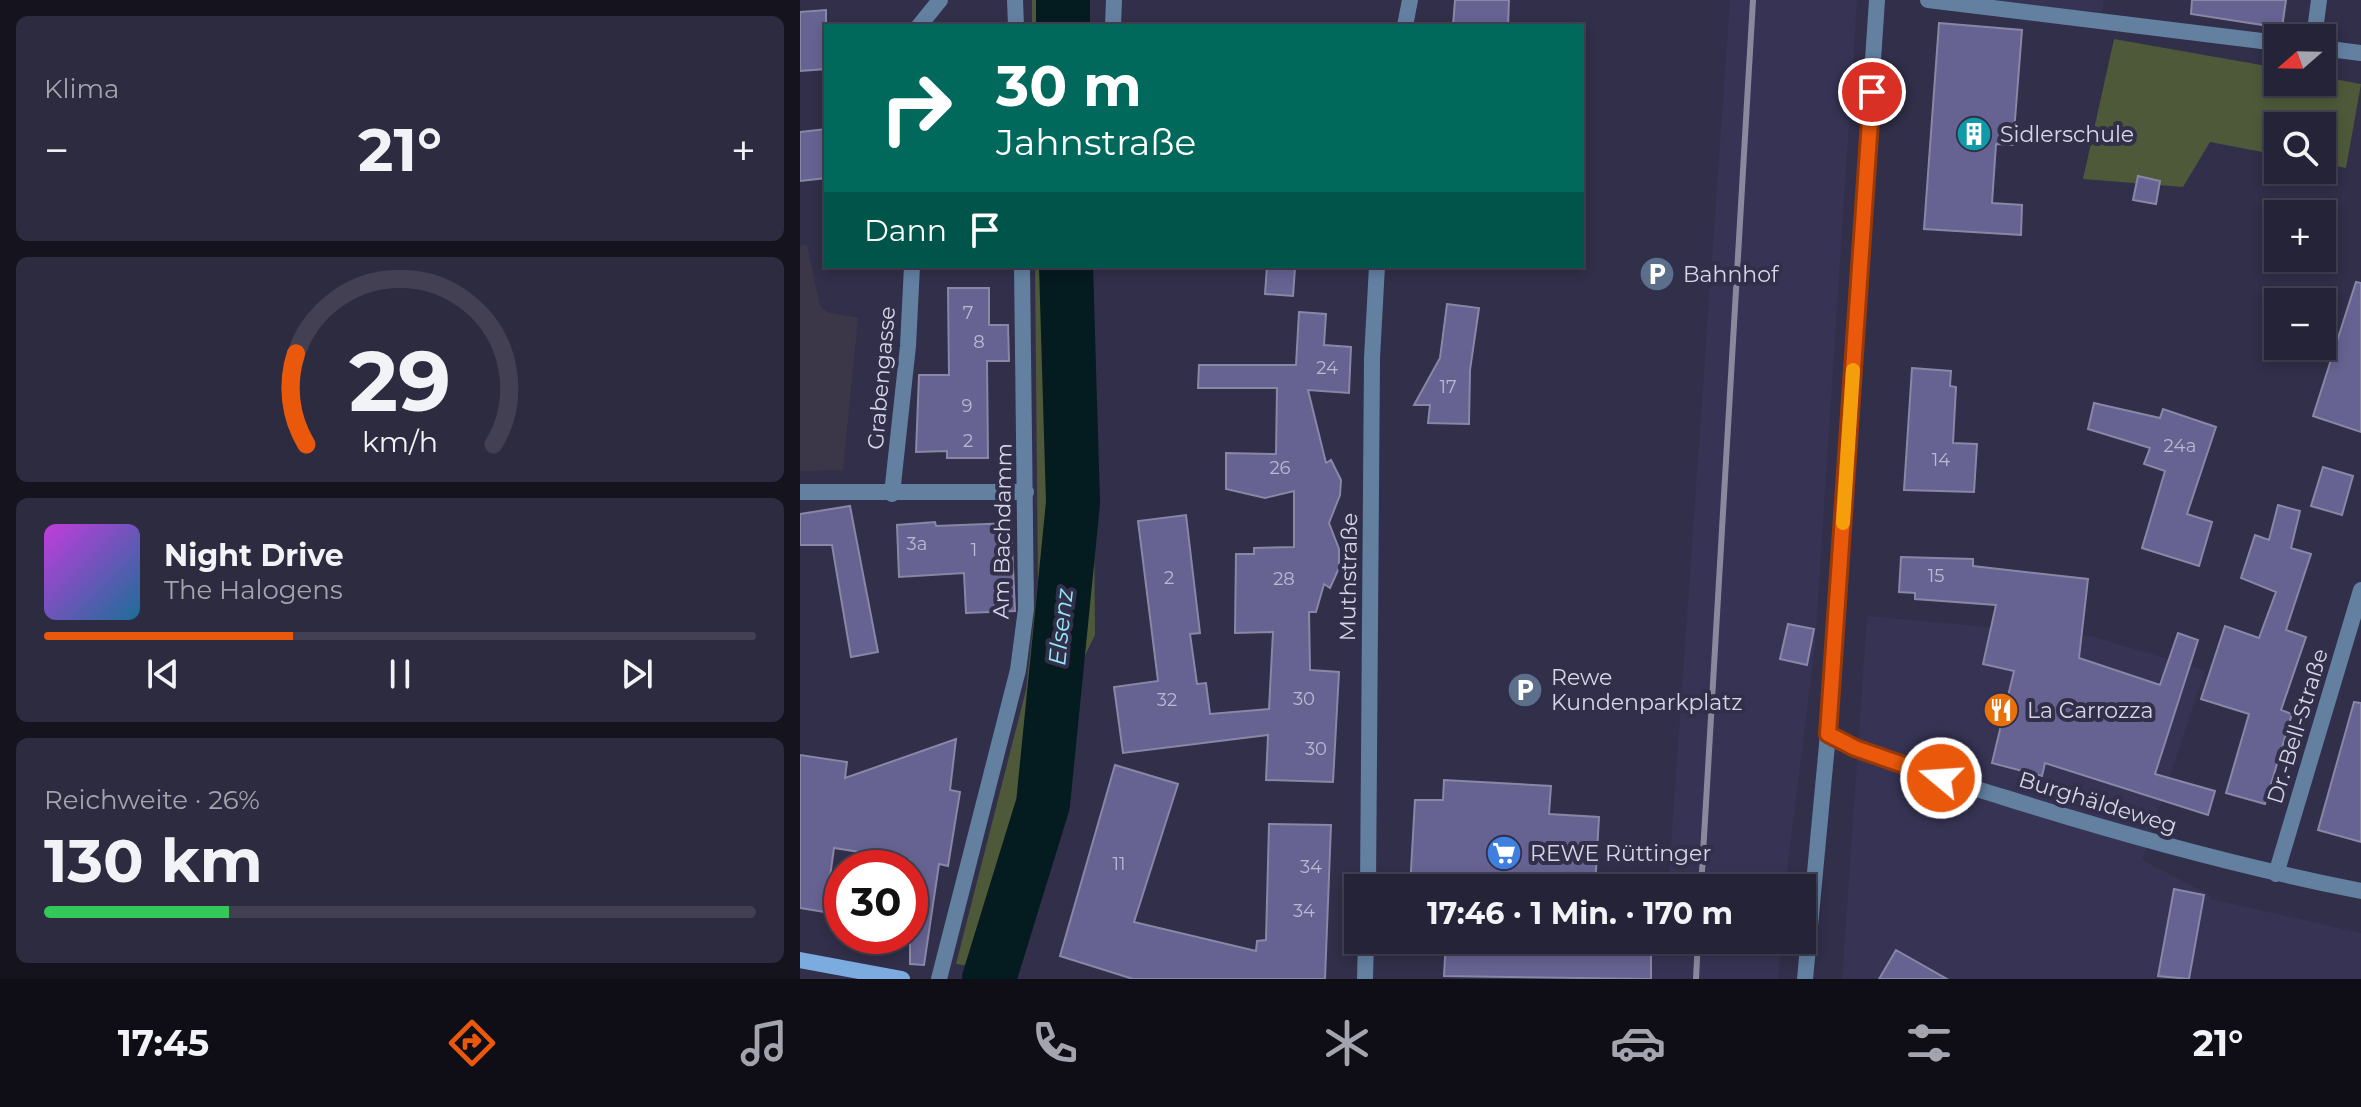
<!DOCTYPE html>
<html lang="de">
<head>
<meta charset="utf-8">
<style>
	body { margin:0; font-family:Montserrat,sans-serif; background:#2d2b3f; color:#f1f3f6; height:100vh; display:flex; flex-direction:column; font-size:30px; white-space:nowrap }
	* { box-sizing:border-box; margin:0 }
	p { font-size:26px; color:#a3a4ad }
	.icon { flex:none; width:44px; height:44px; fill:none; stroke:currentColor; stroke-width:2; stroke-linecap:round; stroke-linejoin:round }
	.map { position:relative; flex:1; overflow:hidden }
	.drawer { display:flex; flex-direction:column; gap:16px; padding:16px; background:#14131e; width:800px }
	.drawer>* { flex:none }
	.guide { position:absolute; left:24px; top:24px; width:760px; height:244px; border-radius:0px; box-shadow:0 4px 12px #0003,0 0 0 2px #424052; background:#00695c; color:#fff; overflow:hidden }
	.needle { width:52px; rotate:250deg }
	.buttons { position:absolute; left:1464px; top:24px; display:grid; gap:16px }
	.buttons a { display:grid; place-items:center; width:72px; height:72px; border-radius:0px; background:#252337; box-shadow:0 4px 12px #0003,0 0 0 2px #424052; font-size:40px }
	.speed { position:absolute; left:24px; top:850px; display:flex; gap:16px; font-size:40px; font-weight:700; text-align:center }
	.speed>* { display:grid; place-content:center; width:104px; height:104px; border-radius:50%; background:#252337; box-shadow:0 4px 12px #0003,0 0 0 2px #424052; line-height:1 }
	.speed .limit { border:12px solid #d22; background:#fff; color:#111 }
	.pin { position:absolute; display:grid; place-items:center; width:68px; height:68px; color:#fff; margin:-34px; border:4px solid #fff; border-radius:50%; box-shadow:0 2px 8px #0007 }
	.me { position:absolute; width:88px; margin:-44px; rotate:288deg; stroke-linejoin:round; filter:drop-shadow(0 0 6px #0008) }
	.turn { display:flex; align-items:center; gap:28px; height:168px; padding:0 40px; font-size:36px }
	.turn .icon { width:104px; height:104px; stroke-width:2.5 }
	.turn b { display:block; font-size:56px; line-height:68px }
	.then { display:flex; align-items:center; height:76px; padding:0 40px; background:#0003; gap:16px; font-size:30px }
	.big { font-size:60px; font-weight:700; line-height:1.1 }
	.drawer .card { flex:1; display:flex; flex-direction:column; justify-content:center; gap:12px; min-width:0; padding:0 28px; border-radius:12px; background:#2d2b3f }
	.drawer .dial { align-items:center; gap:0 }
	.dial svg { height:208px; overflow:visible; fill:none; stroke:#424052; stroke-width:7; stroke-linecap:round; text-anchor:middle }
	.dial text { fill:#f1f3f6; stroke:none }
	.song { display:flex; align-items:center; gap:24px }
	.cover { width:96px; height:96px; border-radius:12px; background:linear-gradient(135deg,hsl(290 70% 55%),hsl(200 70% 35%)) }
	.played { height:8px; border-radius:4px; background:linear-gradient(90deg,#ea580c 35%,#424052 35%) }
	.keys { display:flex; justify-content:space-around; direction:ltr }
	.heat { display:flex; justify-content:space-between; align-items:center; font-size:44px; direction:ltr }
	.charge { height:12px; border-radius:6px; background:linear-gradient(90deg,#34c759 26%,#424052 0) }
	.trip { position:absolute; left:544px; top:874px; width:472px; height:80px; border-radius:0px; background:#252337; box-shadow:0 4px 12px #0003,0 0 0 2px #424052; font-weight:700; line-height:80px; text-align:center }
	.tab-bar { display:flex; height:128px; justify-content:space-around; align-items:center; background:#0f0e16; color:#a3a4ad }
	.tab-bar .icon { width:56px; height:56px }
	.tab-bar .selected { color:#ea580c }
	.tab-bar b { font-size:36px; color:#f1f3f6 }
	main { display:flex; flex:1; min-height:0 }
	.map>svg:first-child { display:block }
</style>
</head>
<body>
<main>
<section class="drawer">
<div class="card"><p>Klima</p>
<div class="heat"><a>−</a><b class="big">21°</b><a>+</a></div>
</div>
<div class="card dial"><svg viewBox="0 0 100 80">
<path d="M14 69A42 42 0 1 1 86 69"/>
<path d="M14 69A42 42 0 0 1 10 34" stroke="#ea580c"/>
<text x="50" y="56" font-size="32" font-weight="700">29</text>
<text x="50" y="72" font-size="11">km/h</text>
</svg></div>
<div class="card">
<div class="song"><i class="cover"></i><div><b>Night Drive</b><p>The Halogens</p></div></div>
<div class="played"></div>
<div class="keys"><svg class="icon" aria-label="previous" viewBox="0 0 24 24"><path d="M18 5L8 12l10 7zM5 5v14"/></svg><svg class="icon" aria-label="pause" viewBox="0 0 24 24"><path d="M8 5v14M16 5v14"/></svg><svg class="icon" aria-label="next" viewBox="0 0 24 24"><path d="M6 5l10 7-10 7zM19 5v14"/></svg></div>
</div>
<div class="card"><p>Reichweite · 26%</p><b class="big">130 km</b><div class="charge"></div></div>
</section>
<div class="map">
<svg width="1561" height="979" viewBox="0 0 1561 979">
	<rect width="100%" height="100%" fill="#312f49"/>
	<path fill="#3c3748" d="M7 245 20 306 27 312 58 318 43 470 0 471V246Z"/>
	<path fill="#373354" d="M930 0H1057L1015 647 985 888H868Z
		M1141 0H1304L1302 12Z
		M1067 616 1291 636 1405 670 1342 860 1410 895V899L1561 933V979H1042Z
		M813 940H981L978 979H813Z"/>
	<path fill="#4e593a" d="M232 0H288V26H232Z
		M1314 39 1478 68V82H1522V77L1561 84 1546 168 1522 163V126H1478V155L1410 142 1383 187 1283 179Z
		M235 266H292L295 635 267 692 217 972 156 964 226 690 238 581Z"/>
	<g fill="none" stroke-linecap="round" stroke-linejoin="round">
		<path stroke="#041b1f" stroke-width="54" d="M263 0V26
			M189 979 243 804 273 503 266 266"/>
	</g>
	<path fill="#666291" stroke="#8887a6" stroke-width="2" d="M655 0H709L708 26H653Z
		M1392 0H1486L1482 28 1391 14Z
		M26 10V69L0 71V12Z
		M1139 23 1222 30 1213 145 1196 144 1192 203 1222 205 1221 235 1124 229Z
		M26 129V178L0 181V132Z
		M1338 176 1360 181 1356 204 1333 200Z
		M467 266 495 268 493 296 465 294Z
		M1556 282 1561 283V432L1513 416Z
		M148 288H189V325H208L209 361H187L188 458H147V451L116 452 119 375H149Z
		M647 304 679 308 670 370 669 424 628 423 630 405H614L640 358Z
		M499 312 526 314 524 345 551 347 549 393 508 390 526 463 531 460 541 480 540 495 529 523 539 549V568L530 588 524 584 516 612H509L510 670 539 672 533 782 466 780 468 735 323 753 314 687 358 681 338 521 386 515 400 633 390 634 397 684 406 683 410 714 469 709 473 632 435 633 436 554H454V548L494 547V491L465 498 426 489V453L476 454 477 388H398L399 365H496Z
		M1112 368 1151 371 1150 386 1156 387 1153 443 1177 444 1174 492 1104 490Z
		M1294 403 1360 418 1363 409 1416 427 1387 514 1412 522 1399 566 1342 548 1365 471 1344 464 1350 448 1288 429Z
		M1523 467 1553 476 1542 515 1511 506Z
		M1478 505 1500 511 1491 548 1511 554 1486 630 1506 637 1481 710 1492 714 1465 804 1426 793 1449 714 1401 699 1425 626 1459 638 1476 592 1441 578 1455 535 1469 540Z
		M50 506 78 652 51 657 32 545H0V514Z
		M135 522 136 526 211 523 215 611 166 613 164 573 99 577 97 525Z
		M1101 557 1173 559V566L1288 579 1279 658 1360 685 1378 633 1398 640 1355 774 1415 791 1408 815 1245 763 1242 776 1192 763 1214 671 1183 664 1196 605 1115 599V593L1099 592Z
		M988 624 1014 629 1007 665 980 659Z
		M1554 702 1561 703V842L1518 830Z
		M156 739 150 790 160 792 148 866 139 864 124 965 110 964V860L34 848 25 912 0 908V755L47 762 45 778Z
		M315 765 378 784 334 922 456 951 457 941 466 940 469 824 531 825 525 979H333L260 956Z
		M644 780 751 786 749 814 799 817 795 888H610L615 800H643Z
		M1374 889 1404 895 1389 979 1358 976Z
		M646 940H851V979L644 976Z
		M1096 950 1147 979H1079Z"/>
	<g fill="none" stroke-linecap="round" stroke-linejoin="round">
		<path stroke="#6380a1" stroke-width="16" d="M313 26 314 0"/>
		<path stroke="#6380a1" stroke-width="16" d="M215 0 216 26
			M1128 0 1478 43
			M119 26 140 0
			M605 26 610 0
			M1514 38 1519 0
			M1522 48 1561 53
			M0 492H226
			M92 494 108 346 112 266
			M1028 734C1084 764 1146 779 1206 798 1324 835 1440 867 1561 891
			M1476 874 1561 590
			M568 888 572 358 577 266
			M139 979 218 670 226 609 222 266
			M565 979 566 940"/>
		<path stroke="#6380a1" stroke-width="16" d="M1005 979 1028 734 1077 0"/>
		<path stroke="#7cabe0" stroke-width="16" d="M0 960 102 979"/>
		<path stroke="#89889d" stroke-width="6" d="M901 888 953 0
			M896 979 898 940"/>
	</g>
	<g fill="none" stroke-linecap="round" stroke-linejoin="round">
		<defs>
			<path id="route" d="M1072 92 1028 734 1055 748 1141 778"/>
		</defs>
		<use href="#route" stroke="#983908" stroke-width="20"/>
		<use href="#route" stroke="#ea580c" stroke-width="14"/>
		<path stroke="#f59e0b" stroke-width="14" d="M1043 523 1053 370"/>
	</g>
	<defs>
		<symbol id="building-disc" viewBox="-11 -11 22 22"><circle r="9.5" fill="#0f9aa8" stroke="#312f49"/><path d="M-4-6H4V6H1V3H-1V6H-4ZM-2.5-4.3h1.7v1.8h-1.7ZM.8-4.3h1.7v1.8H.8ZM-2.5-1h1.7V.8h-1.7ZM.8-1h1.7V.8H.8Z" fill="#fff"/></symbol>
		<symbol id="parking-disc" viewBox="-11 -11 22 22"><circle r="9.5" fill="#5c6f8a" stroke="#312f49"/><path d="M-3.5-5.5H1a3.5 3.5 0 0 1 0 7H-1V5.5H-3.5ZM-1-3.4V-.6H.8a1.4 1.4 0 0 0 0-2.8Z" fill="#fff"/></symbol>
		<symbol id="restaurant-disc" viewBox="-11 -11 22 22"><circle r="9.5" fill="#e8710a" stroke="#312f49"/><path d="M-5-6h1v4h1v-4h1v4h1v-4h1v5L-1.5 .5V6h-2V.5L-5-1ZM5-6V6H3V1.5H1.5Q1.5-4 5-6Z" fill="#fff"/></symbol>
		<symbol id="supermarket-disc" viewBox="-11 -11 22 22"><circle r="9.5" fill="#3f7fe0" stroke="#312f49"/><path d="M-6-5.5h2.5l.6 2H6L4.5 2H-2.5L-4.4-4H-6ZM-1.5 3.2a1.3 1.3 0 1 0 .1 0ZM3 3.2a1.3 1.3 0 1 0 .1 0Z" fill="#fff"/></symbol>
	</defs>
	<g fill-rule="evenodd">
		<use href="#building-disc" x="1154" y="114" width="40" height="40"/>
		<use href="#parking-disc" x="837" y="254" width="40" height="40"/>
		<use href="#parking-disc" x="705" y="670" width="40" height="40"/>
		<use href="#restaurant-disc" x="1181" y="690" width="40" height="40"/>
		<use href="#supermarket-disc" x="684" y="833" width="40" height="40"/>
	</g>
	<g text-anchor="middle" stroke-width="8" stroke-linejoin="round" paint-order="stroke">
		<g font-size="18" fill="#bab9d2">
			<text x="168" y="319">7</text>
			<text x="179" y="348">8</text>
			<text x="527" y="374">24</text>
			<text x="648" y="393">17</text>
			<text x="167" y="412">9</text>
			<text x="168" y="447">2</text>
			<text x="1380" y="452">24a</text>
			<text x="1141" y="466">14</text>
			<text x="480" y="474">26</text>
			<text x="117" y="550">3a</text>
			<text x="174" y="556">1</text>
			<text x="1136" y="582">15</text>
			<text x="369" y="584">2</text>
			<text x="484" y="585">28</text>
			<text x="504" y="705">30</text>
			<text x="367" y="706">32</text>
			<text x="516" y="755">30</text>
			<text x="319" y="870">11</text>
			<text x="511" y="873">34</text>
			<text x="504" y="917">34</text>
		</g>
		<g font-size="22" fill="#d6d6e7" stroke="#312f49" text-anchor="start">
			<text x="1200" y="142">Sidlerschule</text>
			<text x="883" y="282">Bahnhof</text>
			<text x="751" y="685">Rewe<tspan x="751" dy="25">Kundenparkplatz</tspan></text>
			<text x="1227" y="718">La Carrozza</text>
			<text x="730" y="861">REWE Rüttinger</text>
		</g>
		<g font-size="22" fill="#d6d6e7" stroke="#312f49">
			<text transform="translate(81 378) rotate(-85)" y="8">Grabengasse</text>
			<text transform="translate(202 531) rotate(-89)" y="8">Am Bachdamm</text>
			<text transform="translate(548 577) rotate(-89)" y="8">Muthstraße</text>
			<text transform="translate(1497 726) rotate(-73)" y="8">Dr.-Bell-Straße</text>
			<text transform="translate(1298 802) rotate(17)" y="8">Burghäldeweg</text>
		</g>
		<g font-size="24" font-style="italic" fill="#95e8f8" stroke="#312f49">
			<text transform="translate(261 627) rotate(-84)" y="8">Elsenz</text>
		</g>
	</g>
</svg>
<div class="buttons">
<a><svg class="needle" viewBox="-14 -14 28 28"><path d="M0-13l5 13h-10z" fill="#e53935"/><path d="M0 13l5-13h-10z" fill="#a3a4ad"/></svg></a>
<a><svg class="icon" aria-label="search" viewBox="0 0 24 24"><circle cx="10" cy="10" r="6"/><path d="M15 15l6 6"/></svg></a>
<a>+</a>
<a>−</a>
</div>
<div class="speed"><div class="limit">30</div></div>
<div class="pin" style="left:1072px;top:92px;background:#d93025"><svg class="icon" aria-label="arrive" viewBox="0 0 24 24"><path d="M6 21V4h12l-3 4 3 4H6"/></svg></div>
<svg class="me" style="left:1141px;top:778px" viewBox="-20 -20 40 40"><circle r="17" fill="#ea580c" stroke="#fff" stroke-width="3"/><path d="M0-11L8 9 0 5-8 9z" fill="#fff"/></svg>
<div class="trip">17:46 · 1 Min. · 170 m</div>
<div class="guide">
<div class="turn"><svg class="icon" aria-label="right" viewBox="0 0 24 24"><path d="M7 20v-9h11M14 6l5 5-5 5"/></svg><div><b>30 m</b>Jahnstraße</div></div>
<div class="then">Dann<svg class="icon" aria-label="arrive" viewBox="0 0 24 24"><path d="M6 21V4h12l-3 4 3 4H6"/></svg></div>
</div>
</div>
</main>
<nav class="tab-bar">
<b>17:45</b>
<svg class="icon selected" aria-label="directions" viewBox="0 0 24 24"><path d="M12 3l9 9-9 9-9-9zM9 14v-3h6M13 9l2 2-2 2"/></svg>
<svg class="icon" aria-label="music" viewBox="0 0 24 24"><path d="M9 18V5l10-2v13"/><circle cx="6" cy="18" r="3"/><circle cx="16" cy="16" r="3"/></svg>
<svg class="icon" aria-label="phone" viewBox="0 0 24 24"><path d="M5 4h4l2 5-3 2q2 4 5 5l2-3 5 2v4C11 20 4 13 5 4z"/></svg>
<svg class="icon" aria-label="climate" viewBox="0 0 24 24"><path d="M12 3v18M4 7l16 10M4 17L20 7"/></svg>
<svg class="icon" aria-label="car" viewBox="0 0 24 24"><path d="M5 17H2v-5l4-1 3-4h7l3 4 3 1v5h-3M9 17h6M6 11h13"/><circle cx="7" cy="17" r="2"/><circle cx="17" cy="17" r="2"/></svg>
<svg class="icon" aria-label="filters" viewBox="0 0 24 24"><path d="M4 7h16M4 17h16"/><circle cx="9" cy="7" r="2"/><circle cx="15" cy="17" r="2"/></svg>
<b>21°</b>
</nav>
</body>
</html>
